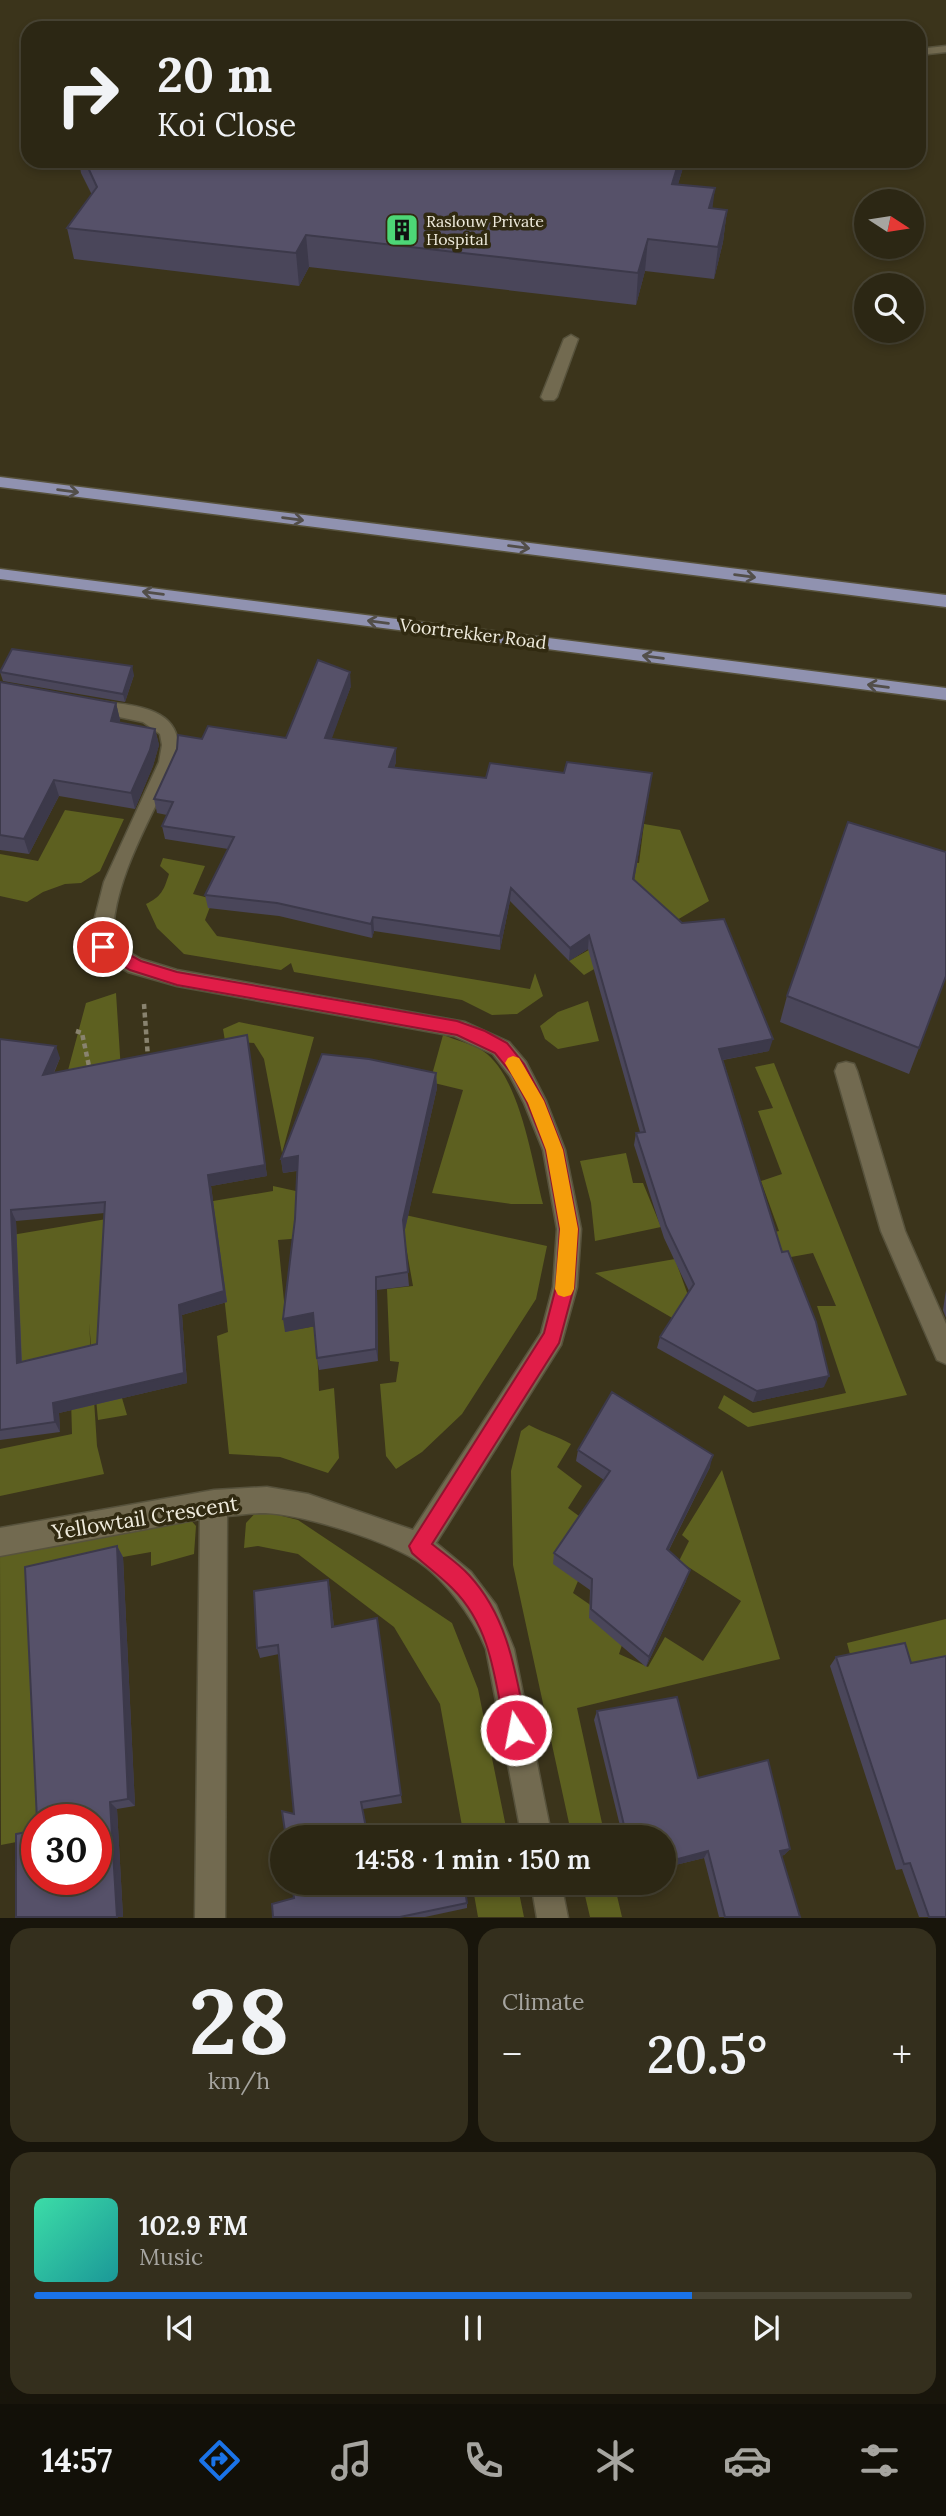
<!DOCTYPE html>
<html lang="en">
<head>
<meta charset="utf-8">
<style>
	body { margin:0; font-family:Lora,serif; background:#342f1d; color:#f1f3f6; height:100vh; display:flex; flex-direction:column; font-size:26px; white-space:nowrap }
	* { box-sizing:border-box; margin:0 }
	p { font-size:23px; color:#a6a5a0 }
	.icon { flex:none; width:38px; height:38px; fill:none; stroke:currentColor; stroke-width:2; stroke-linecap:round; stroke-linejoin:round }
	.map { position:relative; height:1918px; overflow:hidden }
	.side { display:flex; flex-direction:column; gap:10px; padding:10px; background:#18150b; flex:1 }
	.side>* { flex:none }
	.top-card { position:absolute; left:21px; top:21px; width:905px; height:147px; border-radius:21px; box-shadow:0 4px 10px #0003,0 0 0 2px #484434; background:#2c2714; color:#f1f3f6; overflow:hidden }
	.needle { width:46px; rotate:102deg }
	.fabs { position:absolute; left:854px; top:189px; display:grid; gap:14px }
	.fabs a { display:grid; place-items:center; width:70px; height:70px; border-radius:50%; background:#2c2714; box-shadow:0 4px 10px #0003,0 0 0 2px #484434; font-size:35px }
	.speed { position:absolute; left:21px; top:1804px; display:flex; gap:14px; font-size:35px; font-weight:700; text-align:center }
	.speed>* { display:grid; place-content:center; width:91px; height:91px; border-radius:50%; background:#2c2714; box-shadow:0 4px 10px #0003,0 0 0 2px #484434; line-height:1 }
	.speed .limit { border:10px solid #d22; background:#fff; color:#111 }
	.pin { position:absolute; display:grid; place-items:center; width:60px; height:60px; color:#fff; margin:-30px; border:4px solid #fff; border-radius:50%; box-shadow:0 2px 7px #0007 }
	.me { position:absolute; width:77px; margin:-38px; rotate:349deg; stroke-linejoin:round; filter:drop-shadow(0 0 5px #0008) }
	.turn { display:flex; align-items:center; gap:24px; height:147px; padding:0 21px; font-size:32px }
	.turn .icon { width:91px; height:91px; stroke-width:2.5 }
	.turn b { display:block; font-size:49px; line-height:60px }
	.big { font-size:52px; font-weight:600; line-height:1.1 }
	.side .widget { flex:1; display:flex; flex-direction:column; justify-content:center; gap:10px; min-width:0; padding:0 24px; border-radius:21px; background:#342f1d }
	.side .dial { align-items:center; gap:0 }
	.dial b { font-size:91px; line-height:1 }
	.song { display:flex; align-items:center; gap:21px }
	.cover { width:84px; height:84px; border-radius:10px; background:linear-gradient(135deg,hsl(160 70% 55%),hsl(180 70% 35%)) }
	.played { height:7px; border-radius:4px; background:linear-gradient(90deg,#1a73e8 75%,#484434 75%) }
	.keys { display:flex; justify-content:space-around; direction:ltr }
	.heat { display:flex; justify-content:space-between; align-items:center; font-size:38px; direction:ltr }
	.side .tiles { flex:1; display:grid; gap:10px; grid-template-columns:1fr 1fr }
	.widget:last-child { grid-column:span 2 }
	.trip { position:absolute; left:270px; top:1825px; width:406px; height:70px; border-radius:35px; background:#2c2714; box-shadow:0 4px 10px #0003,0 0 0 2px #484434; font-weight:600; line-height:70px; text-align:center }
	.menu { display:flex; height:112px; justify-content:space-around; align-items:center; background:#121008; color:#a6a5a0 }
	.menu .icon { width:49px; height:49px }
	.menu .current { color:#1a73e8 }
	.menu b { font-size:32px; color:#f1f3f6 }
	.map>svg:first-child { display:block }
</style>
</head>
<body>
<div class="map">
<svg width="946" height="1918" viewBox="0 0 946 1918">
	<rect width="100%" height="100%" fill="#3b341b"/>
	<path fill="#5d6020" d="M65 810 124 819 100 871 81 883 65 884 43 892 27 902 0 896V854L38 861Z
		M644 824 680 830 709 901 584 975 569 961 614 936 622 860 639 863Z
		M163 858 205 866 193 894 213 899 205 920 217 936 530 989 535 973 543 996 517 1014 492 1015 462 1000 294 972 291 963 281 970 184 954 157 928 146 904C161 897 164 890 169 874L160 866Z
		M116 993 121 1071 67 1074 86 1003Z
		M588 1001 599 1041 558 1049 545 1039 540 1026 558 1012Z
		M239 1022 314 1037 282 1153 264 1059 254 1043 225 1041 223 1029Z
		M443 1035C456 1040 472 1044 483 1051 520 1076 532 1161 543 1204H511L432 1193 463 1090 430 1082Z
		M774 1063 907 1395 748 1427 718 1408 724 1395 753 1413 846 1393 817 1306H836L813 1253 742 1266 733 1241 779 1231 761 1181 782 1174 758 1111 773 1108 755 1067Z
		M626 1153 633 1183H643L661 1227 595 1241 591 1203 580 1161Z
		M273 1186 547 1246 536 1299 462 1414 422 1452 396 1469 386 1456 380 1384 396 1382 399 1362 390 1361 387 1289 413 1286 403 1230 278 1240 287 1331 316 1326 319 1391 334 1388 339 1458 328 1473 280 1457 229 1454 217 1336 228 1332 218 1240 122 1398 127 1415 98 1420 89 1323 97 1446 104 1474 0 1496V1449L72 1434 70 1364 22 1373 0 1237 273 1191Z
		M675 1259 689 1298 674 1319 595 1273Z
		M529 1425C544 1433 557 1436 571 1444L557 1467 582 1486 568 1508 583 1519 578 1581 573 1593 589 1604 622 1645 619 1654 648 1667 665 1637 703 1661 741 1601 679 1561 689 1541 682 1535 722 1470 780 1659 577 1708 605 1837H572L513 1565 511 1471 521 1431Z
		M258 1510 298 1520 452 1623 478 1689 508 1837H464L440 1704 394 1627 298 1554 258 1546 244 1548 246 1523Z
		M188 1517 196 1526 194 1554 151 1566V1552L123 1557 41 1820H37V1838L1 1845 0 1554Z
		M946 1619V1663L903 1672 852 1662 847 1643Z
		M472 1883H517L524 1917H478Z
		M582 1883H614L622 1917H590Z"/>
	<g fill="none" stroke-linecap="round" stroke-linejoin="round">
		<defs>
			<path id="lane" d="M946 46V52L919 55V49Z
				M571 335 578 339 557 397 554 400H544L541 397 564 339Z
				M846 1062 854 1064 857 1071 905 1231 946 1324V1364L937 1360 881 1231 835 1071 838 1064Z"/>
			<path id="street" d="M92 700C133 706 188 705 177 762 153 814 110 884 113 943L141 959 177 970 465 1022 509 1042 526 1062 546 1101 565 1150 581 1229 577 1287 561 1345 436 1543 471 1572 496 1605 514 1649 552 1838H522L486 1649C473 1616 441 1573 409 1556 376 1538 301 1514 265 1513 252 1513 240 1515 227 1516L225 1918H195L200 1519 0 1556V1528L214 1490 267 1487 308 1494 413 1530 541 1333 553 1287 557 1229 543 1150 524 1103 510 1076 493 1054 454 1036 177 986 128 972 96 953 93 947 92 929 104 882 159 762 162 745 160 734 143 722 86 710 83 706 86 702Z
				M531 1883H561L568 1918H537Z"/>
			<path id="primary" d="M0 477 946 595V607L0 487Z
				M0 569 946 688V700L0 579Z"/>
		</defs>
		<use href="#lane" stroke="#57523c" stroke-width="3"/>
		<use href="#street" stroke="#57523c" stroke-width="3"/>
		<use href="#primary" stroke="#57523c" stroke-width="3"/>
		<path stroke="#89836f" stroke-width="4.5" stroke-dasharray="5 3.5" stroke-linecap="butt" d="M144 1004 148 1058
			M76 1031 82 1033 90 1071"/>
		<use href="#lane" fill="#726a50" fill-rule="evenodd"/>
		<use href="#street" fill="#726a50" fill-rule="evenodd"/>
		<use href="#primary" fill="#9092b0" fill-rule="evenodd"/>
	</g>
	<path fill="#4a465a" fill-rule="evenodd" d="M79 161H685L678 184 712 209 727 210 723 242 714 279 645 271 636 305 309 267 299 286 74 259 67 228 92 195 81 173Z
		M0 672 134 675 125 702 3 681Z
		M0 682 116 703 120 720 119 723 155 729 159 745 153 766 135 809 59 796 29 854 0 850Z
		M351 686 331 739 396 762 394 768 486 778 564 773H652L634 880 769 1051 723 1060 824 1387 753 1402 657 1348 660 1337 689 1291 664 1238 634 1145 636 1133 640 1132 588 949 569 961 510 901 500 950 374 931 372 938 279 916 208 908 205 895 228 849 165 839 162 826 167 815 157 813 154 799 202 739 286 738Z
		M787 996 919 1048 909 1074 780 1022Z
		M247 1035 267 1176 211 1186 227 1302 182 1315 187 1383 59 1413 60 1432 0 1440V1039L60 1058 54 1073ZM105 1213 97 1344 22 1362 16 1221Z
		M436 1073 437 1088 404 1233 409 1286 377 1290 378 1361 319 1370 317 1358 314 1326 285 1332 295 1219 297 1171 283 1173 281 1159Z
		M946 1290V1318L943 1310Z
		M578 1450 710 1467 669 1550 686 1581 646 1667 589 1618 590 1590 553 1564 554 1553 604 1480 576 1461Z
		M117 1546 123 1557 135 1806 117 1809 123 1917 37 1880Z
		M328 1580 330 1590 334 1627 377 1618 402 1803 363 1809 294 1814 279 1654 260 1658 257 1648Z
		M836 1657 911 1663 946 1917H919L902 1869 896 1870 830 1666Z
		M597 1711 698 1778 790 1849 784 1855 781 1856 800 1917H719L704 1858 663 1868V1838H623L594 1720Z
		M294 1898 467 1903V1908L425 1917H273Z"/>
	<path fill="#3c394a" d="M679 161H685L669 215 672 184Z
		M715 188 711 220 709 208Z
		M727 210 723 242 714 279 718 247Z
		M306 235 309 267 299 286 296 253Z
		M648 239 645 271 636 305 638 273Z
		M132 666 134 675 125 702 123 694Z
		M350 672 351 686 327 752 325 738Z
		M116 703 120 720 115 738 111 721Z
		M155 729 159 745 153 766 135 809 131 793Z
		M396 748V762L390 781 389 767Z
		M652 773 650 787 632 893 633 879Z
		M54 780 59 796 29 854 24 839Z
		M511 888 510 901 500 950V936Z
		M373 917 374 931 372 938 371 924Z
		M589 935 588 949 569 961 570 948Z
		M247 1035 267 1176 211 1186 227 1302 182 1315 187 1383 59 1413 60 1432 55 1422 53 1403 179 1305 208 1175Z
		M773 1039 769 1051 716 1061 719 1049Z
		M56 1046 60 1058 47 1087 43 1075Z
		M436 1073 437 1088 404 1234 403 1220Z
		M298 1156 300 1170 283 1173 281 1159Z
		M11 1210 16 1221 22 1373 17 1363Z
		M376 1277 377 1290 378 1361 376 1349Z
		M313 1313 316 1326 285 1332 283 1319Z
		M829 1376 824 1387 753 1402 757 1391Z
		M713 1455 710 1467 664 1559 667 1549Z
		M117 1546 123 1557 135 1806 128 1799Z
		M690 1570 686 1581 646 1667 649 1657Z
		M328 1580 330 1590 335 1637 332 1627Z
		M110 1802 117 1809 123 1917H117Z
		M790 1849 784 1855 775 1857 780 1851Z
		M708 1851 704 1858 663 1868V1863Z"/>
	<path fill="#565169" stroke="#3c394a" stroke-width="2" fill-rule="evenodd" d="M85 161H679L672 184 715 188 709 208 727 210 718 247 648 239 638 273 306 235 296 253 67 228 97 187Z
		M12 649 132 666 123 694 0 672Z
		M318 660 350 672 325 738 396 748 389 767 486 778 490 763 564 773 567 762 652 773 633 879 682 923 724 919 773 1039 719 1049 782 1252 788 1251 816 1322 829 1376 757 1391 660 1337 694 1284 666 1226 636 1133 645 1132 589 935 570 948 511 888 500 936 373 917 371 924 277 903 205 895 234 837 162 826 173 802 154 799 177 749 178 735 202 739 208 726 286 738Z
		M0 682 116 703 111 721 155 729 150 750 131 793 54 780 24 839 0 835Z
		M848 822 946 852V976L919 1048 787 996Z
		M247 1035 265 1165 208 1175 224 1291 179 1305 184 1373 53 1403 55 1422 0 1430V1039L56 1046 43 1075ZM105 1202 97 1344 17 1363 11 1210Z
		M322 1054 369 1059 436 1073 403 1220 408 1272 376 1277V1349L317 1358 313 1313 283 1319 295 1219 298 1156 281 1159Z
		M612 1392 713 1455 667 1549 690 1570 649 1657 591 1609 592 1579 554 1553 610 1471 578 1450Z
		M117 1546 128 1799 110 1802 117 1917H16V1834L37 1830V1880H96V1820H37L25 1567Z
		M328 1580 332 1627 377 1618 401 1795 361 1802 368 1838H286L282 1811 294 1814 278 1645 257 1648 254 1591Z
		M905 1643 911 1663 946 1656V1917H929L910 1863 904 1864 836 1657Z
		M677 1697 698 1778 768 1760 790 1849 780 1851 800 1917H725L708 1851 663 1863V1838H627L597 1711Z
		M292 1883H464L467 1903 400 1917H273L272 1904 294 1898Z"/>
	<defs><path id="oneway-shaft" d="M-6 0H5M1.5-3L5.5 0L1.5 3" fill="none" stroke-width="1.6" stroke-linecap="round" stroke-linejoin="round" transform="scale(1.75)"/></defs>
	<g stroke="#524e49">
		<use href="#oneway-shaft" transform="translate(68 491) rotate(7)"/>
		<use href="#oneway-shaft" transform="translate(293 519) rotate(7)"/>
		<use href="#oneway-shaft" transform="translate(519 547) rotate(7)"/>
		<use href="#oneway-shaft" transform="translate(745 576) rotate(7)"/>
		<use href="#oneway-shaft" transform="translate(153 593) rotate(-173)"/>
		<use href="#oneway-shaft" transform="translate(378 622) rotate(-173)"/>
		<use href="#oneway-shaft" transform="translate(653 657) rotate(-173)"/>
		<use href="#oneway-shaft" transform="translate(878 686) rotate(-173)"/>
	</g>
	<path fill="#e11d48" stroke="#92132f" stroke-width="2" d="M103 940 141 961 177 972 457 1021 485 1031 507 1043 524 1064 544 1101 563 1150 578 1229 574 1287 559 1343 432 1544C444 1554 458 1563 469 1575 509 1618 516 1675 527 1730L523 1737 516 1741 508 1737 505 1730C495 1679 491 1627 453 1589 440 1576 425 1565 412 1553L409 1546 544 1333 556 1287 560 1229 546 1150 527 1102 512 1074 495 1053 457 1035 177 985 130 970 98 951 95 947Z"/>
	<path fill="#f59e0b" d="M513 1056 519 1058 544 1101 563 1150 578 1229 574 1289 571 1295 564 1297 558 1295 555 1289 560 1229 546 1150 528 1103 505 1063 508 1058Z"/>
	<defs>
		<symbol id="building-square" viewBox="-11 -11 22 22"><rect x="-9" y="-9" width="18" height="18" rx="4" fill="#4dd676" stroke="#312a11"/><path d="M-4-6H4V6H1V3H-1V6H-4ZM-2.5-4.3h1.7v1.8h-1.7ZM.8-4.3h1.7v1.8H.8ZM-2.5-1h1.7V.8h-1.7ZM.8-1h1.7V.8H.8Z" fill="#111"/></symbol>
	</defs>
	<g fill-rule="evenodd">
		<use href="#building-square" x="383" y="211" width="38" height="38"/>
	</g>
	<g text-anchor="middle" stroke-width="7" stroke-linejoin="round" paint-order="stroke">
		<g font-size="16" fill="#efebdd" stroke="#312a11" text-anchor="start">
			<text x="426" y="227">Raslouw Private<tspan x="426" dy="18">Hospital</tspan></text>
		</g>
		<g font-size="18" fill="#efebdd" stroke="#312a11">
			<text transform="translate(473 634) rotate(7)" y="6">Voortrekker Road</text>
		</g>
		<g font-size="21" fill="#efebdd" stroke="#312a11">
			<text transform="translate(145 1518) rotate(-9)" y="7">Yellowtail Crescent</text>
		</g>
	</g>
</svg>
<div class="fabs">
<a><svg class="needle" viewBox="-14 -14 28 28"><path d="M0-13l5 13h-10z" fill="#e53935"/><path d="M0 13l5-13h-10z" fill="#a6a5a0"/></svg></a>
<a><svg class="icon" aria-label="search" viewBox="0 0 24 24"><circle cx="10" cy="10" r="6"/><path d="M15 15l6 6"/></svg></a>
</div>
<div class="speed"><div class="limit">30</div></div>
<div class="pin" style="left:103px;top:947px;background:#d93025"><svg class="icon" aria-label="arrive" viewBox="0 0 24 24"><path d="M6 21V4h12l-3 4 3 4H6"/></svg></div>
<svg class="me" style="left:516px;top:1730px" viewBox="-20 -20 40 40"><circle r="17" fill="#e11d48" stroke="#fff" stroke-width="3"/><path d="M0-11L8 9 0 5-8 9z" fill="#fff"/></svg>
<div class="trip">14:58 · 1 min · 150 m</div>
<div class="top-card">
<div class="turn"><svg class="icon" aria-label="right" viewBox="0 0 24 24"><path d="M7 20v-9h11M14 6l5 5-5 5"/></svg><div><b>20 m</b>Koi Close</div></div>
</div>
</div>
<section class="side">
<div class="tiles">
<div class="widget dial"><b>28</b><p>km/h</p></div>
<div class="widget"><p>Climate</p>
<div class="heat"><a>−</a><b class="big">20.5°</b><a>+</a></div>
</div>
<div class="widget">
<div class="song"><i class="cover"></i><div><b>102.9 FM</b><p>Music</p></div></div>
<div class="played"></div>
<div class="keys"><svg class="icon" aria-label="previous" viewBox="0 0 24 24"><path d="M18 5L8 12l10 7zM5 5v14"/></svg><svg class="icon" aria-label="pause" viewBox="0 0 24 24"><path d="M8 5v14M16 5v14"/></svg><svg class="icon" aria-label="next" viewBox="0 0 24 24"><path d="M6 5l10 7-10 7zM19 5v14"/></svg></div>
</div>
</div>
</section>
<nav class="menu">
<b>14:57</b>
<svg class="icon current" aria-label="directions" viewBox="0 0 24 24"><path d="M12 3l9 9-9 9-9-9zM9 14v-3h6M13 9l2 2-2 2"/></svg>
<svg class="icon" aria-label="music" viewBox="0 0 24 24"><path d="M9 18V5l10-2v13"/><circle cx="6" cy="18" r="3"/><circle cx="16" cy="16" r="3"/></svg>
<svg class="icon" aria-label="phone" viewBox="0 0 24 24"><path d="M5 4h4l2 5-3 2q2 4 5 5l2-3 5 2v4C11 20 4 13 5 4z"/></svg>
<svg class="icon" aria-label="climate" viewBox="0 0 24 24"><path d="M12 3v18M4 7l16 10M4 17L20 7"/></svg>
<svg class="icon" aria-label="car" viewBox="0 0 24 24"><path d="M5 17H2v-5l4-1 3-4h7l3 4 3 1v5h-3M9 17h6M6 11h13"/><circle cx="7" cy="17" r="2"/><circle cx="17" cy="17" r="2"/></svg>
<svg class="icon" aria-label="filters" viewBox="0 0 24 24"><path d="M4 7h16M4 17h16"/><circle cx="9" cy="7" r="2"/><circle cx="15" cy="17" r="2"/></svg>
</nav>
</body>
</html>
